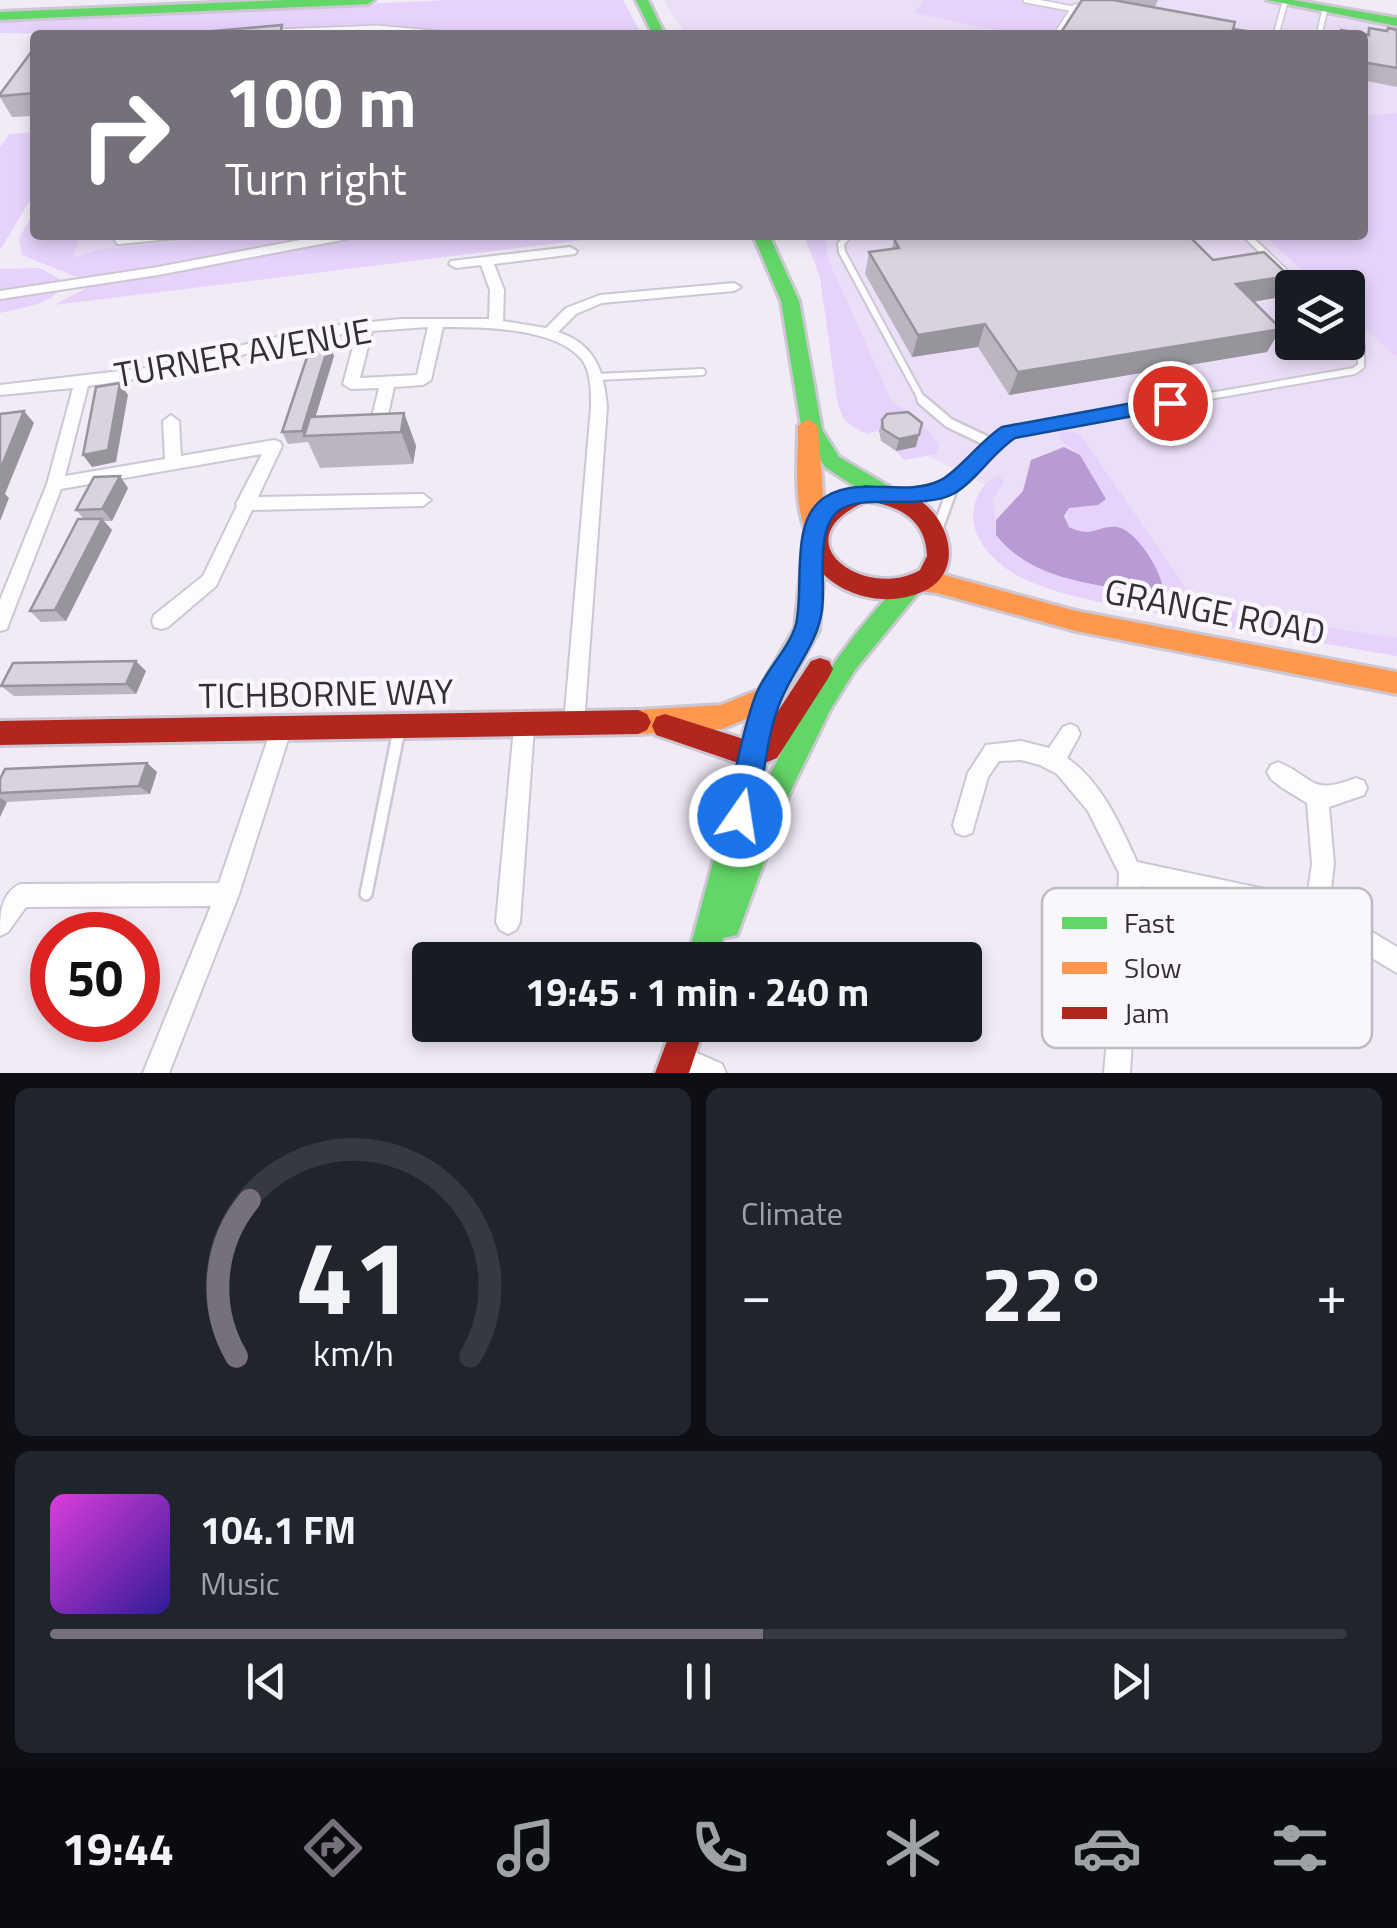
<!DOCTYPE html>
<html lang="en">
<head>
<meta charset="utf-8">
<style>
	body { margin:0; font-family:"Titillium Web",sans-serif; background:#20242c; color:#f1f3f6; height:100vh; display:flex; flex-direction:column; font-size:38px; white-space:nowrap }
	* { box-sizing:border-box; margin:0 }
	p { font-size:32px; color:#9ea1a6 }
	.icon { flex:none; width:55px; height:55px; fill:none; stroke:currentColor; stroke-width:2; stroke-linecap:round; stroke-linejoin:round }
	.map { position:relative; height:1073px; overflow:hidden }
	.side { display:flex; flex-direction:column; gap:15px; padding:15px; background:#0d0f14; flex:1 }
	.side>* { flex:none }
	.guide { position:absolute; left:30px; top:30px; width:1338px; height:210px; border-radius:10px; box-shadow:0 5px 15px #0003; background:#76707b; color:#fff; overflow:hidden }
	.fabs { position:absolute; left:1275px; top:270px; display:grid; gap:20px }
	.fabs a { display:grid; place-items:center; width:90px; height:90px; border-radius:10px; background:#171b24; box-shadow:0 5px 15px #0003; font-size:50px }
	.speed { position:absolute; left:30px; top:912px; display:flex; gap:20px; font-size:50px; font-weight:700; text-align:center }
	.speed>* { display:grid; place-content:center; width:130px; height:130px; border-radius:50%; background:#171b24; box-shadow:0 5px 15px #0003; line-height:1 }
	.speed .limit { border:15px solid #d22; background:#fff; color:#111 }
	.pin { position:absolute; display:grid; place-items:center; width:85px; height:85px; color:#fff; margin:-42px; border:5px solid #fff; border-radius:50%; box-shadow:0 2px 10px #0007 }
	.me { position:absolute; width:110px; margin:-55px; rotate:13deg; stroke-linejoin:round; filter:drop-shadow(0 0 8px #0008) }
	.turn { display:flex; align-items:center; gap:35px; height:210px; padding:0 30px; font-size:45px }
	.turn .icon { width:130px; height:130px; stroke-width:2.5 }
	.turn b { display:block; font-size:70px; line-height:85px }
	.big { font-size:75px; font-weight:700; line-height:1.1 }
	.side .widget { flex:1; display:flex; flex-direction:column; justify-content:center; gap:15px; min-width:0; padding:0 35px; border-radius:15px; background:#20242c }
	.side .dial { align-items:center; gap:0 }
	.dial svg { height:260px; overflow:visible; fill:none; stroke:#363941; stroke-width:7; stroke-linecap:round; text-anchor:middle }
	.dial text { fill:#f1f3f6; stroke:none }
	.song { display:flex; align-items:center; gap:30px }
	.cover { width:120px; height:120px; border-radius:15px; background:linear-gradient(135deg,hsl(300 70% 55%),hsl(250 70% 35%)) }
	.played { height:10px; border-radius:5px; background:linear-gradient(90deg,#76707b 55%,#363941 55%) }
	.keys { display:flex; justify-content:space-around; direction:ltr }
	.heat { display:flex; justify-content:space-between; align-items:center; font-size:55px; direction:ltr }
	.side .tiles { flex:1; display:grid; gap:15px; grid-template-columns:1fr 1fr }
	.widget:last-child { grid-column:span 2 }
	.trip { position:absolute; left:412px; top:942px; width:570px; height:100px; border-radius:10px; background:#171b24; box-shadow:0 5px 15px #0003; font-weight:700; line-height:100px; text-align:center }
	.tab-bar { display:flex; height:160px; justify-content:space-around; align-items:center; background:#090b0e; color:#9ea1a6 }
	.tab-bar .icon { width:70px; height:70px }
	.tab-bar .active { color:#76707b }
	.tab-bar b { font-size:45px; color:#f1f3f6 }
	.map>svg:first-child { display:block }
</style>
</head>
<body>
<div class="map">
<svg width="1397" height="1073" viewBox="0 0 1397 1073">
	<rect width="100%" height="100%" fill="#f1ebf7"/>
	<path fill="#ebdff8" d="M663 0H1258L1397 24V113L1363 116 1362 35H686Z
		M81 235H232L96 250 72 259Z
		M804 235H1263L1320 287 1292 288V342H1348V313L1397 358V646L1060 591 996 547 986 485 880 432H860L845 421 820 277Z"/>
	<path fill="#e6d2fb" d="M448 0H623L642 35H470L353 25 204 35 0 33V22Z
		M924 0H1018L1068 10 1051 35H1019L914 13Z
		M1397 113V358L1348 313V288L1320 287 1263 235H1362L1363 116Z
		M35 132V192L0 250V147L9 134Z
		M35 211V235H81L73 258 96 250 232 235H624L54 305 100 281 74 276 22 255 19 238Z
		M804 235H825L828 259 892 402 914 414 939 444 937 454 904 460 896 451 916 447 919 435 881 428 867 434 845 421 838 406 820 277Z
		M40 268 65 282C56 304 21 308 0 313V269Z
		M1071 431 1081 435 1193 599 1203 598 1232 612 1397 638V656C1311 641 1224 628 1139 610 1098 601 1049 594 1013 573 994 561 975 542 973 519 972 501 982 482 998 475L1004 481 993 499 996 535C1034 582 1096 584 1151 594L1150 562 1129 532C1107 527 1082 542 1065 522L1069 508 1098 505 1106 499 1080 455 1058 438 1061 432Z"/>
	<path fill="#b89ad5" d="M1064 447 1080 455 1106 499 1098 505 1069 508 1064 516 1069 527C1093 539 1098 525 1117 527 1137 530 1164 575 1163 592L1151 594C1097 584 1033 582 996 535V520L1023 491 1031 460Z"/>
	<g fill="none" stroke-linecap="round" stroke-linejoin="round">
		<defs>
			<path id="lane-far3" d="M1026 0 1074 9
				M275 32 377 28 456 35
				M1058 32 1075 7 1088 5
				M1276 35 1285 2
				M1319 35 1325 9"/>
			<path id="lane-far2" d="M115 235 119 241 179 235
				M848 235 841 244 842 252 923 402
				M1246 235 1301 288
				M597 377 702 372
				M1175 402 1354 371 1361 366V347L1348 332"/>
			<path id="lane-far1" d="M922 400 949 423 991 443
				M898 496 946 488 991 443 1015 430 1190 400
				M937 531 954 484"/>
			<path id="lane" d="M366 894 399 730"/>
			<path id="street" d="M327 235H353L347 239 158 275 0 299V291L158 267Z
				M570 247 577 251 575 254 494 264 504 290 503 321 546 328 566 308 600 295 734 283 741 287 734 291 602 303 576 314 558 332C595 344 604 371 607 407L584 724 581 731 574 733 567 731 564 724 591 407C591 393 591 373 583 361 558 327 481 327 443 327L431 380 423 385 394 387 385 429 377 435 369 429 379 388 351 389 343 384 357 332C266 344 180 375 88 386L65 476 165 459 163 421 171 415 179 421 181 456 274 440 280 442 282 446 258 497 423 494 431 500 423 506 252 510 216 586 168 627 161 629 154 627 152 621 154 615 203 576 237 506 236 504 262 454 61 489 9 623 7 629 0 631V600L47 484 73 388 0 395V385L146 368 320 327 401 319H489L490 290 481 265 456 268 449 264 451 261ZM428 327 417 375 360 378 372 331Z
				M524 718 531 720 534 727 520 922 516 930 508 934 500 930 496 922 514 727 517 720Z
				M281 721 288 723 291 730 239 894 169 1073H143L211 906 26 907 8 932 0 936C0 915 0 894 20 884L219 883 271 730 274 723Z
				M1070 724 1077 727 1080 734 1067 758C1102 782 1120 825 1137 862L1307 898 1312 864 1307 803 1281 787 1271 779 1267 772 1271 765 1278 762C1316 778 1309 796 1356 778L1364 781 1367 788 1364 795 1329 807 1334 864 1329 906 1397 947V973L1313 923 1141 886 1130 1073H1104L1117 929 1119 873 1088 811 1057 774 1040 765 1021 760 999 761 988 777 972 833 964 836 956 833 953 825 968 773 986 745 1021 741 1049 748 1063 727Z
				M677 1044 722 1064 726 1073H683L668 1066 664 1057 668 1048Z"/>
			<path id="fast" d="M286 0H374L368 4 0 20V12Z
				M636 0H648L665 35H653Z
				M1267 0H1293L1397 18V26Z
				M753 235H769L799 301 822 430 839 457 890 487 893 493 890 499H874L825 467 802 431 781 301Z
				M815 536 823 539 826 545 819 630 780 701 755 809C792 722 837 648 903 580L911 577 919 580 923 587 855 670 830 710 791 790 737 935 723 938 717 960H687L735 779 744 731 759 690 795 628 804 545 807 539Z"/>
			<path id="slow" d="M808 419 818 426C819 444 827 525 823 534H807C793 503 798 460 798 426Z
				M918 573H937L1076 611 1397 672V694L1076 631 937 593 910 590 906 583 910 576Z
				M768 686 777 690 781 698 777 706 722 729 638 734 629 730 625 722 629 714 638 710 721 705Z"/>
			<path id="jam" d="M865 485C882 487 901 490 916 498 949 517 966 571 924 591 843 629 739 524 865 485ZM867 501C900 506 926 520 927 556L920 570C865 602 777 540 867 501Z
				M820 658 829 661 833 669 829 677 777 758 753 768 665 738 656 735 652 726 656 717 665 714 753 742 759 740 811 661Z
				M638 710 647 714 651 722 647 730 638 734 0 745V721Z
				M673 1025H705L689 1073H655Z"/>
		</defs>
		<use href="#lane-far3" stroke="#ccc7d2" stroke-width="8"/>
		<use href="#lane-far2" stroke="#ccc7d2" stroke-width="10"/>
		<use href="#lane-far1" stroke="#ccc7d2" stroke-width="14"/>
		<use href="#lane" stroke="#ccc7d2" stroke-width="16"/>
		<use href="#street" stroke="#ccc7d2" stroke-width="4"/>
		<use href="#fast" stroke="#ccc7d2" stroke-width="6"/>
		<use href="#slow" stroke="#ccc7d2" stroke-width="6"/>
		<use href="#jam" stroke="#ccc7d2" stroke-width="6"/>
		<use href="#lane-far3" stroke="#fdfcfe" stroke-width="5"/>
		<use href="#lane-far2" stroke="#fdfcfe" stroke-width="6"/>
		<use href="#lane-far1" stroke="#fdfcfe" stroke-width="9"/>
		<use href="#lane" stroke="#fdfcfe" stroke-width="11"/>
		<use href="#street" fill="#fdfcfe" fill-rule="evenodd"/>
		<use href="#fast" fill="#63d668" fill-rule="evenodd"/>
		<use href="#slow" fill="#ff974d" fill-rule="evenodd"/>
		<use href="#jam" fill="#b3261e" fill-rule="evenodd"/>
	</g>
	<path fill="#bab5bf" d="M1082 0H1158L1155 7 1253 35H1061Z
		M1369 28 1386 31 1388 28 1397 30V87L1362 80V35H1338L1341 30 1366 34Z
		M35 47V116L12 117 0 97V94Z
		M897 235H1188L1213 260 1289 276 1275 298 1254 302 1267 352 1009 395 978 347 912 357 865 274 869 252 892 249 894 239H896Z
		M334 356 315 417 404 413 416 446 413 464 320 468 308 442 288 444 282 432Z
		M882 420 916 447 896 451 881 441 879 431Z
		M128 488 112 521H104L112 530 66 621 41 622 30 611 84 519 76 510Z
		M146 671 136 694 14 696 1 686Z
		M147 763 157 772 150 794 7 802 0 817V779Z"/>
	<path fill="#97949b" d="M1289 276 1275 298 1224 306 1236 284Z
		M985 324 978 347 912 357 918 335Z
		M1281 329 1267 352 1009 395 1018 372Z
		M329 344 334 356 310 435 304 436 307 443 302 431Z
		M120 383 128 395 116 462 92 467 83 455Z
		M24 411 34 423 5 494 9 498 0 521V470Z
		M404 413 416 446 413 464 401 432Z
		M919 435 916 447 896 451 899 439Z
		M120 476 128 488 112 521 102 509Z
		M102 519 112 530 66 621 55 610Z
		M136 661 146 671 136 694 126 684Z
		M147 763 157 772 150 794 139 786Z
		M0 798 7 802 0 817Z"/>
	<path fill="#d8d3de" stroke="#97949b" stroke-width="2.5" d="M1082 0H1113L1235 22 1233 29 1253 32V35H1081L1062 31Z
		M282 25 280 35H202L203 32Z
		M1369 28 1387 31 1388 28 1397 30V68L1362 62V35H1340L1341 30 1369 35Z
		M35 47V93L0 96V94Z
		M910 235H1188L1213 260 1264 252 1289 276 1236 284 1281 329 1018 372 985 324 918 335 869 252 899 248 894 239 912 237Z
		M329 344 302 431 282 432 311 345Z
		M120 383 108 450 83 455 96 387Z
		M24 411 0 470V414Z
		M908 412 922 423 919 435 899 439 883 429 882 420 887 414Z
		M404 413 401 432 304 436 310 417Z
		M120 476 102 509 76 510 94 477Z
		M78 519H102L55 610 30 611Z
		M136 661 126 684 1 686 13 663Z
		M147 763 139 786 0 793V779L5 769Z"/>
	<path fill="#1a73e8" stroke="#114b97" stroke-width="2.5" d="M1170 396 1177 398V408L1015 438C992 453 976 481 953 494 922 510 864 494 841 509 814 526 826 582 822 610 817 645 794 668 781 700 764 739 766 786 750 825L740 829 729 825 725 816C735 777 741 735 755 697 764 671 789 650 796 624 805 587 788 518 827 496 862 476 903 497 939 481 957 473 981 440 1002 427Z"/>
	<g text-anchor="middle" stroke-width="9" stroke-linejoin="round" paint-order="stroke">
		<g font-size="35" fill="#332e38" stroke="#f9f7fc">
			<text transform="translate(243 353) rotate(-10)" y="12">TURNER AVENUE</text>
			<text transform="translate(1215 612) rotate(11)" y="12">GRANGE ROAD</text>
			<text transform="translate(326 694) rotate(-1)" y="12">TICHBORNE WAY</text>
		</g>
	</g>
	<rect x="1042" y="888" width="330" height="160" rx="15" fill="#f9f7fc" stroke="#bebbc1" stroke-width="2.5"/>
	<rect x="1062" y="917" width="45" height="12" fill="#63d668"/>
	<rect x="1062" y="962" width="45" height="12" fill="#ff974d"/>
	<rect x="1062" y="1007" width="45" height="12" fill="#b3261e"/>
	<g font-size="28" fill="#332e38">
		<text x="1124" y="933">Fast</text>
		<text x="1124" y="978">Slow</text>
		<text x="1124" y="1023">Jam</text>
	</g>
</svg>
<div class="fabs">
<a><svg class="icon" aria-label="layers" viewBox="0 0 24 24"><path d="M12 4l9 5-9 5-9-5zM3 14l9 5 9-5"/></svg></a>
</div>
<div class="speed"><div class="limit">50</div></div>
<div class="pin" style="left:1170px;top:403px;background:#d93025"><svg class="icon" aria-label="arrive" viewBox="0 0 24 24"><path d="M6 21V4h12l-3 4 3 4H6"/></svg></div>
<svg class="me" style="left:740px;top:816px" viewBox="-20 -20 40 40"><circle r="17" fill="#1a73e8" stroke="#fff" stroke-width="3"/><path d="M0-11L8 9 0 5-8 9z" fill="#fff"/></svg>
<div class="trip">19:45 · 1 min · 240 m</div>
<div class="guide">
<div class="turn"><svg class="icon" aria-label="right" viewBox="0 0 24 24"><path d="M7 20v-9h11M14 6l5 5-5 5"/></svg><div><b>100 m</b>Turn right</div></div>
</div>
</div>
<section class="side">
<div class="tiles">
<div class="widget dial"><svg viewBox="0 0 100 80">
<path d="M14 69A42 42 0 1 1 86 69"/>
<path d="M14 69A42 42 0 0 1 18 21" stroke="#76707b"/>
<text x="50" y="56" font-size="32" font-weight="700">41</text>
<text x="50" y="72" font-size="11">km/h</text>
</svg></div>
<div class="widget"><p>Climate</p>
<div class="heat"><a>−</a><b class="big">22°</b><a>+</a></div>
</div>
<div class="widget">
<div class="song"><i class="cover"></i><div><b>104.1 FM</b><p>Music</p></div></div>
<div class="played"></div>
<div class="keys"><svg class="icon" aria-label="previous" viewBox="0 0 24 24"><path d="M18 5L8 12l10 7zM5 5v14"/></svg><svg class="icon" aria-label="pause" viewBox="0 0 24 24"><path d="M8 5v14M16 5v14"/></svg><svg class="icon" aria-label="next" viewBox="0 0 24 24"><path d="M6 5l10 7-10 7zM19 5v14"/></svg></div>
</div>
</div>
</section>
<nav class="tab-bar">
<b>19:44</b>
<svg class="icon active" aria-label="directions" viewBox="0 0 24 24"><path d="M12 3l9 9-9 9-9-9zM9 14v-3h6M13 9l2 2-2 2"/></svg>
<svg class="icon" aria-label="music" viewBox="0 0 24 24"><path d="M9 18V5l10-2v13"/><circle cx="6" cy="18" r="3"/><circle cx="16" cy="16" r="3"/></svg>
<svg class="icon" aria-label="phone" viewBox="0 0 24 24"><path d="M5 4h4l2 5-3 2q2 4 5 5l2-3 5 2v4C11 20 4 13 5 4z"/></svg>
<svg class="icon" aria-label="climate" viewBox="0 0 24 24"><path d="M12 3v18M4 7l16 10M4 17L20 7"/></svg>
<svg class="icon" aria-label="car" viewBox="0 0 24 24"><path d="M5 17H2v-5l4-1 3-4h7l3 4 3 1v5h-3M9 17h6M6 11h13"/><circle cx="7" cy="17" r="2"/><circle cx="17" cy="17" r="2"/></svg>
<svg class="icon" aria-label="filters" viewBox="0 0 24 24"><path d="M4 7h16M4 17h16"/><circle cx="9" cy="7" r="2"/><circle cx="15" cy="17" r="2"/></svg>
</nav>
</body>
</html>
